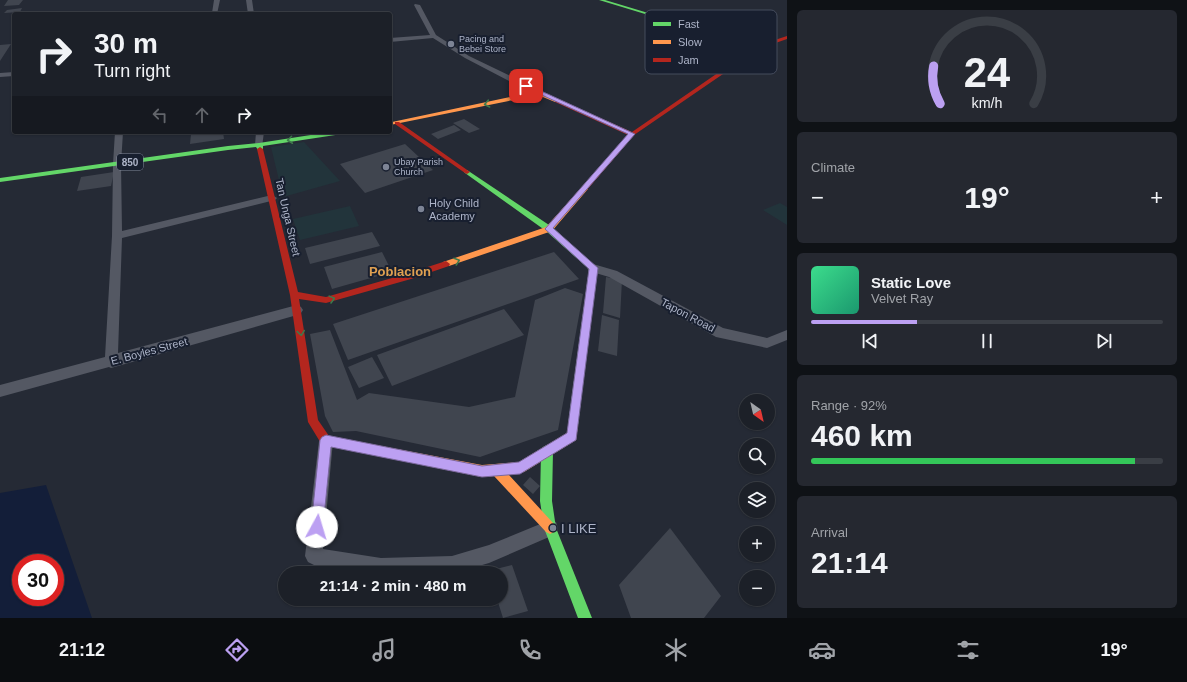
<!DOCTYPE html>
<html lang="en">
<head>
<meta charset="utf-8">
<style>
	body { margin:0; font-family:Helvetica,sans-serif; background:#252830; color:#f1f3f6; height:100vh; display:flex; flex-direction:column; font-size:15px; white-space:nowrap }
	* { box-sizing:border-box; margin:0 }
	p { font-size:13px; color:#a0a3a8 }
	.icon { flex:none; width:22px; height:22px; fill:none; stroke:currentColor; stroke-width:2; stroke-linecap:round; stroke-linejoin:round }
	.map { position:relative; flex:1; overflow:hidden }
	.panel { display:flex; flex-direction:column; gap:10px; padding:10px; background:#0f1216; width:400px }
	.panel>* { flex:none }
	.top-card { position:absolute; left:12px; top:12px; width:380px; height:122px; border-radius:4px; box-shadow:0 1px 3px #0004,0 0 0 1px #3a3e45; background:#1c2028; color:#f1f3f6; overflow:hidden }
	.needle { width:26px; rotate:146deg }
	.tools { position:absolute; left:739px; top:394px; display:grid; gap:8px }
	.tools a { display:grid; place-items:center; width:36px; height:36px; border-radius:50%; background:#1c2028; box-shadow:0 1px 3px #0004,0 0 0 1px #3a3e45; font-size:20px }
	.speed { position:absolute; left:12px; top:554px; display:flex; gap:8px; font-size:20px; font-weight:700; text-align:center }
	.speed>* { display:grid; place-content:center; width:52px; height:52px; border-radius:50%; background:#1c2028; box-shadow:0 1px 3px #0004,0 0 0 1px #3a3e45; line-height:1 }
	.speed .limit { border:6px solid #d22; background:#fff; color:#111 }
	.pin { position:absolute; display:grid; place-items:center; width:34px; height:34px; color:#fff; margin:-17px; border-radius:8px; box-shadow:0 2px 6px #0006 }
	.me { position:absolute; width:44px; margin:-22px; rotate:6deg; stroke-linejoin:round; filter:drop-shadow(0 0 3px #0008) }
	.turn { display:flex; align-items:center; gap:14px; height:84px; padding:0 16px; font-size:18px }
	.turn .icon { width:52px; height:52px; stroke-width:2.5 }
	.turn b { display:block; font-size:28px; line-height:34px }
	.lanes { display:flex; align-items:center; height:38px; padding:0 16px; background:#0003; justify-content:center; gap:20px; direction:ltr }
	.lanes .off { opacity:.35 }
	.big { font-size:30px; font-weight:600; line-height:1.1 }
	.panel .widget { flex:1; display:flex; flex-direction:column; justify-content:center; gap:6px; min-width:0; padding:0 14px; border-radius:6px; background:#252830 }
	.panel .dial { align-items:center; gap:0 }
	.dial svg { height:104px; overflow:visible; fill:none; stroke:#3a3e45; stroke-width:7; stroke-linecap:round; text-anchor:middle }
	.dial text { fill:#f1f3f6; stroke:none }
	.song { display:flex; align-items:center; gap:12px }
	.cover { width:48px; height:48px; border-radius:6px; background:linear-gradient(135deg,hsl(150 70% 55%),hsl(160 70% 35%)) }
	.played { height:4px; border-radius:2px; background:linear-gradient(90deg,#bca0f2 30%,#3a3e45 30%) }
	.keys { display:flex; justify-content:space-around; direction:ltr }
	.heat { display:flex; justify-content:space-between; align-items:center; font-size:22px; direction:ltr }
	.charge { height:6px; border-radius:3px; background:linear-gradient(90deg,#34c759 92%,#3a3e45 0) }
	.trip { position:absolute; left:278px; top:566px; width:230px; height:40px; border-radius:20px; background:#1c2028; box-shadow:0 1px 3px #0004,0 0 0 1px #3a3e45; font-weight:600; line-height:40px; text-align:center }
	.tabs { display:flex; height:64px; justify-content:space-around; align-items:center; background:#0b0d10; color:#a0a3a8 }
	.tabs .icon { width:28px; height:28px }
	.tabs .current { color:#bca0f2 }
	.tabs b { font-size:18px; color:#f1f3f6 }
	main { display:flex; flex:1; min-height:0 }
	.map>svg:first-child { display:block }
</style>
</head>
<body>
<main>
<div class="map">
<svg width="787" height="618" viewBox="0 0 787 618">
	<rect width="100%" height="100%" fill="#252a35"/>
	<path fill="#22343b" d="M304 142 340 181 283 197 271 147Z
		M780 203 787 207V225L763 210Z
		M350 206 359 226 300 240 293 219Z"/>
	<path fill="#131e39" fill-rule="evenodd" d="M46 485 92 618H0V493ZM21 563H55V597H21Z"/>
	<path fill="#40454f" d="M8 0H23L19 5 4 6Z
		M22 8 20 12 4 13 7 10Z
		M11 44 0 61V45Z
		M464 119 480 129 469 133 453 123Z
		M454 125 461 130 438 139 431 134Z
		M199 132H223L224 139 190 144 191 134Z
		M405 144 433 170 365 193 340 164Z
		M114 172 111 186 77 191 81 177Z
		M372 232 380 246 310 264 305 248Z
		M382 252 392 272 332 289 324 267Z
		M554 252 579 279 348 360 333 324Z
		M606 277 622 280 620 318 603 313Z
		M565 288 583 294 558 430 480 457 356 431 333 432 325 416 310 334 330 330 357 400 369 393 469 407 515 397 535 300Z
		M504 309 524 335 392 386 377 355Z
		M602 315 619 320 617 356 598 351Z
		M372 357 384 378 359 388 348 367Z
		M530 477 540 486 533 494 523 485Z
		M670 528 721 596 704 618H631L619 585Z
		M512 565 528 611 503 618 497 599H501V573H489L488 571Z"/>
	<g fill="none" stroke-linecap="round" stroke-linejoin="round">
		<path fill="#545863" fill-rule="evenodd" d="M214 0H220L217 14 212 13Z
			M246 0H252L254 14H248Z
			M415 4 420 5 436 35 469 56 542 91V95H536L465 58 433 38 390 42V38L430 35 414 5Z
			M14 72V76L0 77V73Z
			M115 132H123L121 164 122 231 272 195 277 198 275 200 122 238 118 353 297 305 301 307 303 310 301 313 297 315 111 368 109 367 0 397V385L105 357 112 236 113 164Z
			M256 132H264L262 147H256L255 145Z
			M593 264 617 271 723 328 767 338 787 330V340L767 348 716 337 609 277 589 271 587 268 589 265Z
			M326 434 331 436 333 441 323 549 381 558 452 556 489 545 550 520 556 522 558 528 556 534 489 563 455 573H364L314 565 308 562 305 556 319 441 321 436Z"/>
		<path fill="#63d668" fill-rule="evenodd" d="M599 0H605L761 47 757 48Z
			M330 132H345L342 134 263 146V149L260 151 258 150 256 147 228 150 0 182V178L228 146 259 143Z
			M467 170 552 227 597 268 578 425 577 429 573 430 569 429 568 425 589 269 546 231 465 173 464 172Z
			M547 445 551 447 553 451 552 501 556 528 592 618H578L544 528 540 501 541 451 543 447Z"/>
		<path fill="#ff974d" fill-rule="evenodd" d="M539 91 560 101 555 102 538 95 390 125V123L392 122Z
			M582 187H586L588 189 552 231 449 266H443L442 264 443 262 546 227Z
			M573 420 577 421 578 425 576 440 524 472 509 475 554 524 556 528 554 532 550 534 546 532 494 476 482 477 349 450 345 449 343 445 345 441 349 440 482 465 519 462 567 433 569 421Z"/>
		<path fill="#b3261e" fill-rule="evenodd" d="M787 36V39L761 48 634 135 586 191H582V187L628 135 555 102V100H559L632 132 757 46Z
			M395 122H399L470 172 467 174 465 173 395 124Z
			M260 147 263 149 298 292 326 297 406 274 446 261 450 264 449 266 411 279 326 303 299 299 318 420 329 436 353 441 355 445 353 449 349 450 322 445 308 422 290 295 257 149Z"/>
	</g>
	<defs><path id="oneway-chevron" d="M-2-3.5L2.5 0L-2 3.5" fill="none" stroke-width="1.6" stroke-linecap="round" stroke-linejoin="round"/></defs>
	<g stroke="#3e7a4c">
		<use href="#oneway-chevron" transform="translate(487 104) rotate(168)"/>
		<use href="#oneway-chevron" transform="translate(290 140) rotate(173)"/>
		<use href="#oneway-chevron" transform="translate(457 261) rotate(-19)"/>
		<use href="#oneway-chevron" transform="translate(332 299) rotate(-15)"/>
		<use href="#oneway-chevron" transform="translate(301 333) rotate(82)"/>
	</g>
	<path fill="#bca0f2" stroke="#7a689d" d="M524 85H528L635 134 553 228 598 268 576 440 520 474 482 477 331 447 323 527 321 531 317 533 313 531 311 527 320 440 322 437 326 435 482 466 519 462 567 433 589 269 545 229 628 134 524 87Z"/>
	<g fill="#7d8495" stroke="#181f2f" stroke-width="1.5">
		<circle cx="451" cy="44" r="4"/>
		<circle cx="386" cy="167" r="4"/>
		<circle cx="421" cy="209" r="4"/>
		<circle cx="553" cy="528" r="4"/>
	</g>
	<g text-anchor="middle" stroke-width="4" stroke-linejoin="round" paint-order="stroke">
		<g font-size="9" fill="#adb4c8" stroke="#181f2f" text-anchor="start">
			<text x="459" y="42">Pacing and<tspan x="459" dy="10">Bebei Store</tspan></text>
			<text x="394" y="165">Ubay Parish<tspan x="394" dy="10">Church</tspan></text>
		</g>
		<rect fill="#181f2f" stroke="#80879a" stroke-width="1" x="117" y="154" width="26" height="16" rx="3"/>
		<g font-size="10" font-weight="bold" fill="#adb4c8">
			<text x="130" y="166">850</text>
		</g>
		<g font-size="11" fill="#adb4c8" stroke="#181f2f" text-anchor="start">
			<text x="429" y="207">Holy Child<tspan x="429" dy="13">Academy</tspan></text>
		</g>
		<g font-size="11" fill="#adb4c8" stroke="#181f2f">
			<text transform="translate(288 217) rotate(77)" y="4">Tan Unga Street</text>
			<text transform="translate(688 315) rotate(28)" y="4">Tapon Road</text>
			<text transform="translate(149 351) rotate(-15)" y="4">E. Boyles Street</text>
		</g>
		<g font-size="13" font-weight="bold" fill="#dfa051" stroke="#181f2f">
			<text x="400" y="276">Poblacion</text>
		</g>
		<g font-size="13" fill="#adb4c8" stroke="#181f2f" text-anchor="start">
			<text x="561" y="533">I LIKE</text>
		</g>
	</g>
	<rect x="645" y="10" width="132" height="64" rx="6" fill="#181f2f" stroke="#454c5d" stroke-width="1"/>
	<rect x="653" y="22" width="18" height="4" fill="#63d668"/>
	<rect x="653" y="40" width="18" height="4" fill="#ff974d"/>
	<rect x="653" y="58" width="18" height="4" fill="#b3261e"/>
	<g font-size="11" fill="#adb4c8">
		<text x="678" y="28">Fast</text>
		<text x="678" y="46">Slow</text>
		<text x="678" y="64">Jam</text>
	</g>
</svg>
<div class="tools">
<a><svg class="needle" viewBox="-14 -14 28 28"><path d="M0-13l5 13h-10z" fill="#e53935"/><path d="M0 13l5-13h-10z" fill="#a0a3a8"/></svg></a>
<a><svg class="icon" aria-label="search" viewBox="0 0 24 24"><circle cx="10" cy="10" r="6"/><path d="M15 15l6 6"/></svg></a>
<a><svg class="icon" aria-label="layers" viewBox="0 0 24 24"><path d="M12 4l9 5-9 5-9-5zM3 14l9 5 9-5"/></svg></a>
<a>+</a>
<a>−</a>
</div>
<div class="speed"><div class="limit">30</div></div>
<div class="pin" style="left:526px;top:86px;background:#d93025"><svg class="icon" aria-label="arrive" viewBox="0 0 24 24"><path d="M6 21V4h12l-3 4 3 4H6"/></svg></div>
<svg class="me" style="left:317px;top:527px" viewBox="-20 -20 40 40"><circle r="19" fill="#fff"/><path d="M0-13L10 11 0 6-10 11z" fill="#bca0f2"/></svg>
<div class="trip">21:14 · 2 min · 480 m</div>
<div class="top-card">
<div class="turn"><svg class="icon" aria-label="right" viewBox="0 0 24 24"><path d="M7 20v-9h11M14 6l5 5-5 5"/></svg><div><b>30 m</b>Turn right</div></div>
<div class="lanes"><svg class="icon off" aria-label="left" viewBox="0 0 24 24"><path d="M17 20v-9H6M10 6l-5 5 5 5"/></svg><svg class="icon off" aria-label="ahead" viewBox="0 0 24 24"><path d="M12 20V5M6 11l6-6 6 6"/></svg><svg class="icon" aria-label="right" viewBox="0 0 24 24"><path d="M7 20v-9h11M14 6l5 5-5 5"/></svg></div>
</div>
</div>
<section class="panel">
<div class="widget dial"><svg viewBox="0 0 100 80">
<path d="M14 69A42 42 0 1 1 86 69"/>
<path d="M14 69A42 42 0 0 1 9 40" stroke="#bca0f2"/>
<text x="50" y="56" font-size="32" font-weight="700">24</text>
<text x="50" y="72" font-size="11">km/h</text>
</svg></div>
<div class="widget"><p>Climate</p>
<div class="heat"><a>−</a><b class="big">19°</b><a>+</a></div>
</div>
<div class="widget">
<div class="song"><i class="cover"></i><div><b>Static Love</b><p>Velvet Ray</p></div></div>
<div class="played"></div>
<div class="keys"><svg class="icon" aria-label="previous" viewBox="0 0 24 24"><path d="M18 5L8 12l10 7zM5 5v14"/></svg><svg class="icon" aria-label="pause" viewBox="0 0 24 24"><path d="M8 5v14M16 5v14"/></svg><svg class="icon" aria-label="next" viewBox="0 0 24 24"><path d="M6 5l10 7-10 7zM19 5v14"/></svg></div>
</div>
<div class="widget"><p>Range · 92%</p><b class="big">460 km</b><div class="charge"></div></div>
<div class="widget"><p>Arrival</p><b class="big">21:14</b></div>
</section>
</main>
<nav class="tabs">
<b>21:12</b>
<svg class="icon current" aria-label="directions" viewBox="0 0 24 24"><path d="M12 3l9 9-9 9-9-9zM9 14v-3h6M13 9l2 2-2 2"/></svg>
<svg class="icon" aria-label="music" viewBox="0 0 24 24"><path d="M9 18V5l10-2v13"/><circle cx="6" cy="18" r="3"/><circle cx="16" cy="16" r="3"/></svg>
<svg class="icon" aria-label="phone" viewBox="0 0 24 24"><path d="M5 4h4l2 5-3 2q2 4 5 5l2-3 5 2v4C11 20 4 13 5 4z"/></svg>
<svg class="icon" aria-label="climate" viewBox="0 0 24 24"><path d="M12 3v18M4 7l16 10M4 17L20 7"/></svg>
<svg class="icon" aria-label="car" viewBox="0 0 24 24"><path d="M5 17H2v-5l4-1 3-4h7l3 4 3 1v5h-3M9 17h6M6 11h13"/><circle cx="7" cy="17" r="2"/><circle cx="17" cy="17" r="2"/></svg>
<svg class="icon" aria-label="filters" viewBox="0 0 24 24"><path d="M4 7h16M4 17h16"/><circle cx="9" cy="7" r="2"/><circle cx="15" cy="17" r="2"/></svg>
<b>19°</b>
</nav>
</body>
</html>
